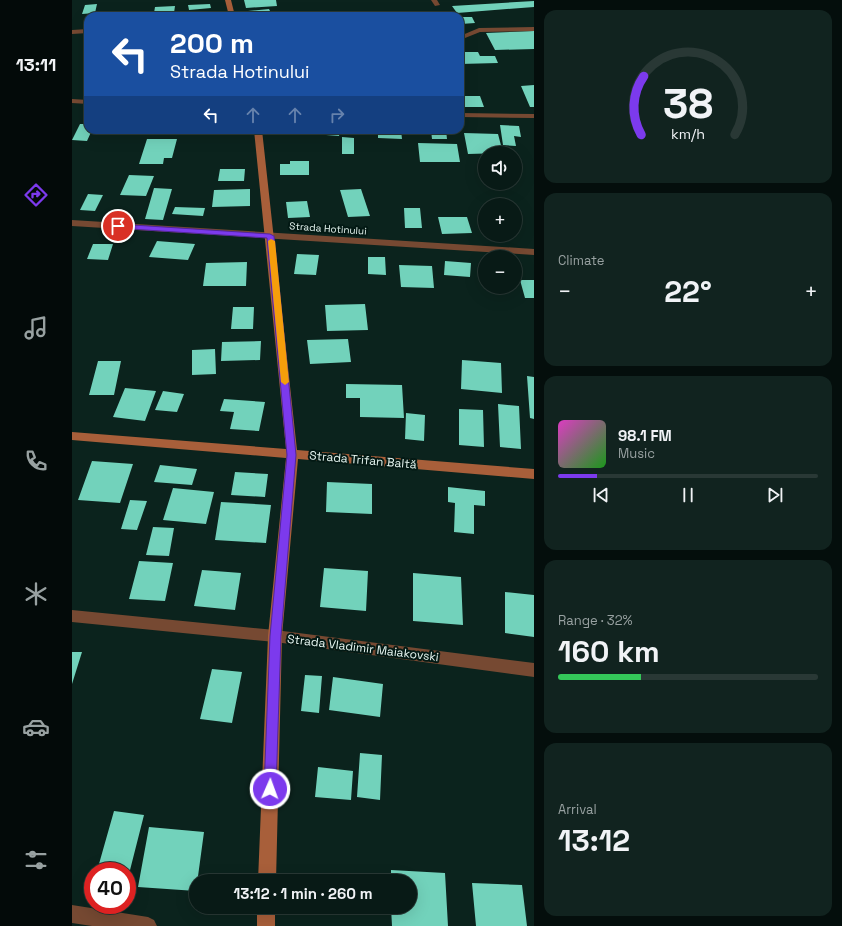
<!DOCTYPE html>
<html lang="en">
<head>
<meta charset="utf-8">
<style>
	body { margin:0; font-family:"Space Grotesk",sans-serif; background:#11231f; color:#f1f3f6; height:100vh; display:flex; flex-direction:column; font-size:15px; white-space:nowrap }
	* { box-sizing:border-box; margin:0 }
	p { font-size:13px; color:#98a1a1 }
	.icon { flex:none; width:22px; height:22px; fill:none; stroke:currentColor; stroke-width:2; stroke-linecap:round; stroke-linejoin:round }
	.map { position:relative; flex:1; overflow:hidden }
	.sheet { display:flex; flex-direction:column; gap:10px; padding:10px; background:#040e0c; width:308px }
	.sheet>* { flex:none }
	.top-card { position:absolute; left:12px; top:12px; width:380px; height:122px; border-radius:12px; box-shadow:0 4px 16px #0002,0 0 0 1px #293835; background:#1a4fa0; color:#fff; overflow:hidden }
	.tools { position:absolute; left:406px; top:146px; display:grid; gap:8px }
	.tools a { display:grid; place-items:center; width:44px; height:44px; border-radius:50%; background:#081a16; box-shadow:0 4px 16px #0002,0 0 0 1px #293835; font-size:20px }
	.speed { position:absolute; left:12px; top:862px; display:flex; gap:8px; font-size:20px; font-weight:700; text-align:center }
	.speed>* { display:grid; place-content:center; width:52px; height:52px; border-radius:50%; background:#081a16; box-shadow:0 4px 16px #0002,0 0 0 1px #293835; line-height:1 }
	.speed .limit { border:6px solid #d22; background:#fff; color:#111 }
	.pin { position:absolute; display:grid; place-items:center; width:34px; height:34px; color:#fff; margin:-17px; border:2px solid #fff; border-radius:50%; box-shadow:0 1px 4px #0007 }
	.me { position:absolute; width:44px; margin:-22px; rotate:2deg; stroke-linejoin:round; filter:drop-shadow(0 0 3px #0008) }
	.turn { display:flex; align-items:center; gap:14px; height:84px; padding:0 20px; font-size:18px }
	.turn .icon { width:52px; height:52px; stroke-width:2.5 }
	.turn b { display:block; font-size:28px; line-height:34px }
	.lanes { display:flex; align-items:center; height:38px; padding:0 20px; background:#0003; justify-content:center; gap:20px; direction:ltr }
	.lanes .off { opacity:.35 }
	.big { font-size:30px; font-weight:800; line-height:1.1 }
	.sheet .widget { flex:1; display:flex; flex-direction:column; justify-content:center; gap:6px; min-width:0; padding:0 14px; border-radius:12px; background:#11231f }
	.sheet .dial { align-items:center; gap:0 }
	.dial svg { height:104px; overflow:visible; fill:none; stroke:#293835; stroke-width:7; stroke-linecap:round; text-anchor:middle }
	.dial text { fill:#f1f3f6; stroke:none }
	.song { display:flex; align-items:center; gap:12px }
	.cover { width:48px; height:48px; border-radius:6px; background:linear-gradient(135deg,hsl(310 70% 55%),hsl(120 70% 35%)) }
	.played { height:4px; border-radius:2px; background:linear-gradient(90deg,#7c3aed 15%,#293835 15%) }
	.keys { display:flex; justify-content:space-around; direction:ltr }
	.heat { display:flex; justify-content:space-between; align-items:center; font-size:22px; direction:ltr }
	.charge { height:6px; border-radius:3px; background:linear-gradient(90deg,#34c759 32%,#293835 0) }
	.trip { position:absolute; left:117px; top:874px; width:228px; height:40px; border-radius:20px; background:#081a16; box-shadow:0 4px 16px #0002,0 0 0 1px #293835; font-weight:800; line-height:40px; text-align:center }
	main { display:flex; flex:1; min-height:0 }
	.dock { display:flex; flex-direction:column; width:72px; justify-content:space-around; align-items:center; background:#030a09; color:#98a1a1 }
	.dock .icon { width:28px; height:28px }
	.dock .on { color:#7c3aed }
	.dock b { font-size:18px; color:#f1f3f6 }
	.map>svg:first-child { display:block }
</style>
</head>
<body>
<main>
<nav class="dock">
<b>13:11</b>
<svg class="icon on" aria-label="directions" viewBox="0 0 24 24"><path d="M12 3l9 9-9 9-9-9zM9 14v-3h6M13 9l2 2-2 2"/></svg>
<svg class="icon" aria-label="music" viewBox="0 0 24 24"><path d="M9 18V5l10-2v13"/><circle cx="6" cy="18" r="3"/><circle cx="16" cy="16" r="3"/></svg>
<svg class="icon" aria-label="phone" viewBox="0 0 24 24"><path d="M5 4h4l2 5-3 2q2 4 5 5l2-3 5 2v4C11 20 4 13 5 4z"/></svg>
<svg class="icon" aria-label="climate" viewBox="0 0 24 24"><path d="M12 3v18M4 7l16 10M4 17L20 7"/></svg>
<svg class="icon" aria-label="car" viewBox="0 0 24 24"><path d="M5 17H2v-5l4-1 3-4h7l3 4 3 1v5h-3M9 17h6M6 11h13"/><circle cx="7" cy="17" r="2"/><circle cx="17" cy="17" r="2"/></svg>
<svg class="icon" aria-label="filters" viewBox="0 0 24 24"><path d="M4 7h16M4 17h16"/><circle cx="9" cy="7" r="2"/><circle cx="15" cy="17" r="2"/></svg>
</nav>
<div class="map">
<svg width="462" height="926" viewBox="0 0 462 926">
	<rect width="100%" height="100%" fill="#0b231d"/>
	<path fill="#72d2bb" d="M172 0H204L205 6 174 8Z
		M462 1V7L385 13 380 6Z
		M25 4 23 13 10 14 13 5Z
		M138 4 139 8 117 10 116 5Z
		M103 6 102 13H82L83 7Z
		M197 9 199 13 177 15 176 11Z
		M388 17H400L403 23 389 24Z
		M462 31V49L423 50 414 33Z
		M388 52H406L408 56H423L426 63 388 64Z
		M462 85V107H458L449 86Z
		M388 96H408L412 107H388Z
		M8 124H16V130H20L15 141 0 140Z
		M428 125 447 126 449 137 442 136 444 146 431 145Z
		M144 130H165V135H143Z
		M200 130H225V132L200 133Z
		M255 130H268L267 136 254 135Z
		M280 130H291L292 135H280Z
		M306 130H329L330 139 306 138Z
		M359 130H374L375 139H360Z
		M392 133 426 134 431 153 396 154Z
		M270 137 282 138V154H270Z
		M75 139H105L100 158H92L91 164H67Z
		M346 143 385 144 388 162H348Z
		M218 161H237V175H208V164H218Z
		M148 169H173L172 181H146Z
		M57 175 82 176 74 196 48 195Z
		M82 188 100 189 91 220 73 219Z
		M178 189V206L140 207 142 190Z
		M289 189 298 216 276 217 268 190Z
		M16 194 31 195 23 211 8 210Z
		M235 201 238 217 216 218 214 202Z
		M103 207 133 208 131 216 100 214Z
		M332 208H348L350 228H333Z
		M366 217H395L400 233 370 234Z
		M85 241 123 244 116 260 77 257Z
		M21 244H41L36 260 15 259Z
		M225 254 247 255 244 275 222 274Z
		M296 257H313L314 275 296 274Z
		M373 261 399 263 398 277 372 275Z
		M175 262 174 286H131L134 263Z
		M408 262 413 263V276H409Z
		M327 265 360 266 362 288 329 287Z
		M448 280H462V298H453Z
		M293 304 296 330 255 331 253 305Z
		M161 307H182L181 329H159Z
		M276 339 279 362 238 364 235 340Z
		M189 341 188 360 149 361 150 342Z
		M143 349 144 374 120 375V350Z
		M390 360 429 363 430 393 389 389Z
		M26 361H49L42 395H17Z
		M455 376 462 377V419L458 418Z
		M274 384 330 385 332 418 288 417V398H274Z
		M53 388 84 391 73 421 41 417Z
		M91 391 112 394 105 412 83 410Z
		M152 399 193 402 187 431 158 429 162 412 148 411Z
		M426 404 447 406 449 449 428 447Z
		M387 409 411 410 412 447 387 445Z
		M334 413 353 415 352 441 333 439Z
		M20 461 61 464 48 503 6 500Z
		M88 465 125 469 120 485 82 482Z
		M163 472 196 474 193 497 159 495Z
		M255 482 300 484V514L254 512Z
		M376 487 413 491V506L402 505V534L382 532 383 503 376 502Z
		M101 488 142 492 134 524 91 520Z
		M58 500 75 501 65 530 49 529Z
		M149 502 199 505 194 543 143 540Z
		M81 527 102 528 97 556 74 555Z
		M67 561 101 563 93 601 57 599Z
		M252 568 296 571 294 611 248 607Z
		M130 570 169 573 163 610 122 606Z
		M341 573 389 577 391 625 341 621Z
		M433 592 462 595V637L433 633Z
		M0 652H10L0 684Z
		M140 669 170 672 160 723 128 719Z
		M233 675 250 676 247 713 229 711Z
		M261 677 311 684 308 717 257 710Z
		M288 753 310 755 308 800 285 797Z
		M246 767 281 771 279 800 243 797Z
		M42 811 72 815 56 878 55 871H25Z
		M77 827 132 832 124 891 66 887Z
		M319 870 373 873 376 926H320L319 907H338V881H319Z
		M400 883 450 885 455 926H404Z"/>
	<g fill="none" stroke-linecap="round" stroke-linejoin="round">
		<path fill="#764932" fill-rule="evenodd" d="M359 0H365L368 5 363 6Z
			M462 27V31L408 32 388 40V36L407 28Z
			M16 29V33L0 34V30Z"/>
		<path fill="#764932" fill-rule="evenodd" d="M0 99 16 100V104L0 103Z
			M388 113 462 114V118L388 117Z
			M0 220 462 249V255L0 226Z
			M0 610 203 630 462 663V677L203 642 0 622Z
			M0 905 76 917 82 920 85 926H20L0 923Z"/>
		<path fill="#a85f3a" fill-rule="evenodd" d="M153 0H159L163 16H157Z
			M182 130H190L225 450 462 469V479L226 459 210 636 204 881H186L196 636 214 458 0 440V432L214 449Z
			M185 907H203V926H185Z"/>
	</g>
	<path fill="#7c3aed" stroke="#51269a" d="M46 224 198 234 202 236 224 455 209 636 204 789 203 794 198 795 194 794 192 789 198 636 215 455 195 238 43 228V225Z"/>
	<path fill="#f59e0b" d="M199 239 203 241 217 382 213 385 209 382 196 241Z"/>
	<g text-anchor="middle" stroke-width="4" stroke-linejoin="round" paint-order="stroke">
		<g font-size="10" fill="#e7f6f1" stroke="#031914">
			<text transform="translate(256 228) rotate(4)" y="4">Strada Hotinului</text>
		</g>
		<g font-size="12" fill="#e7f6f1" stroke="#031914">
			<text transform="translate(291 460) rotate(5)" y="4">Strada Trifan Baltă</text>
			<text transform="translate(291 648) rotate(7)" y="4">Strada Vladimir Maiakovski</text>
		</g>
	</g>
</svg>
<div class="tools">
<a><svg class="icon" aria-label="sound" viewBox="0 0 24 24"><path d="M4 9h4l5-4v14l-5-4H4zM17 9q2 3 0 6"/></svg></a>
<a>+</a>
<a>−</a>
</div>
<div class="speed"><div class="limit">40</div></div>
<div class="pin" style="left:46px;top:226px;background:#d93025"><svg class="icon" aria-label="arrive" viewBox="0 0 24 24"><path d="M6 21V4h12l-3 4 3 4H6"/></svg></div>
<svg class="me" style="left:198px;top:789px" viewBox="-20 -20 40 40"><circle r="17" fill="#7c3aed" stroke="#fff" stroke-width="3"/><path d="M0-11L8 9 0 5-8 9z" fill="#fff"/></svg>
<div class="trip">13:12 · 1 min · 260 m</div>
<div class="top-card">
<div class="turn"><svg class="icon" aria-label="left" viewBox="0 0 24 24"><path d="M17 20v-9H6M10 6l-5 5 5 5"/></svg><div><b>200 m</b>Strada Hotinului</div></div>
<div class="lanes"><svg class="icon" aria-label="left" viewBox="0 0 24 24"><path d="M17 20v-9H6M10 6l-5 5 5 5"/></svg><svg class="icon off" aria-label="ahead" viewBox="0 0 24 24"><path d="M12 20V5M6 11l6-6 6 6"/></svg><svg class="icon off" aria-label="ahead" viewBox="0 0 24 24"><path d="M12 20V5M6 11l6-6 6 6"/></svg><svg class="icon off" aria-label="right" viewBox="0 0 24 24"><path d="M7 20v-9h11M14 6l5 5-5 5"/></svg></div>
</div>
</div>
<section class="sheet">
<div class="widget dial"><svg viewBox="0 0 100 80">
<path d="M14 69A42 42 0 1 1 86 69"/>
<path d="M14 69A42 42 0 0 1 16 24" stroke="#7c3aed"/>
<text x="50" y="56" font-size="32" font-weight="700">38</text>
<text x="50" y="72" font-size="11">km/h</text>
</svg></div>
<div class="widget"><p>Climate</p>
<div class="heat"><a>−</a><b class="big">22°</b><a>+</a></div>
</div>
<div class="widget">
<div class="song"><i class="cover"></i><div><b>98.1 FM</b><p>Music</p></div></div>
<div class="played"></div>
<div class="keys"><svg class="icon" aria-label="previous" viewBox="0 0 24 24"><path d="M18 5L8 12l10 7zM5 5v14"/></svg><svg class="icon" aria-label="pause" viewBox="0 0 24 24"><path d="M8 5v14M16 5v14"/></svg><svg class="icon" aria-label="next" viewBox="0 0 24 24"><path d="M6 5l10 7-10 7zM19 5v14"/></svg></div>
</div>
<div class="widget"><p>Range · 32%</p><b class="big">160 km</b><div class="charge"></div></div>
<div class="widget"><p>Arrival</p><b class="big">13:12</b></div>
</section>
</main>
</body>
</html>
